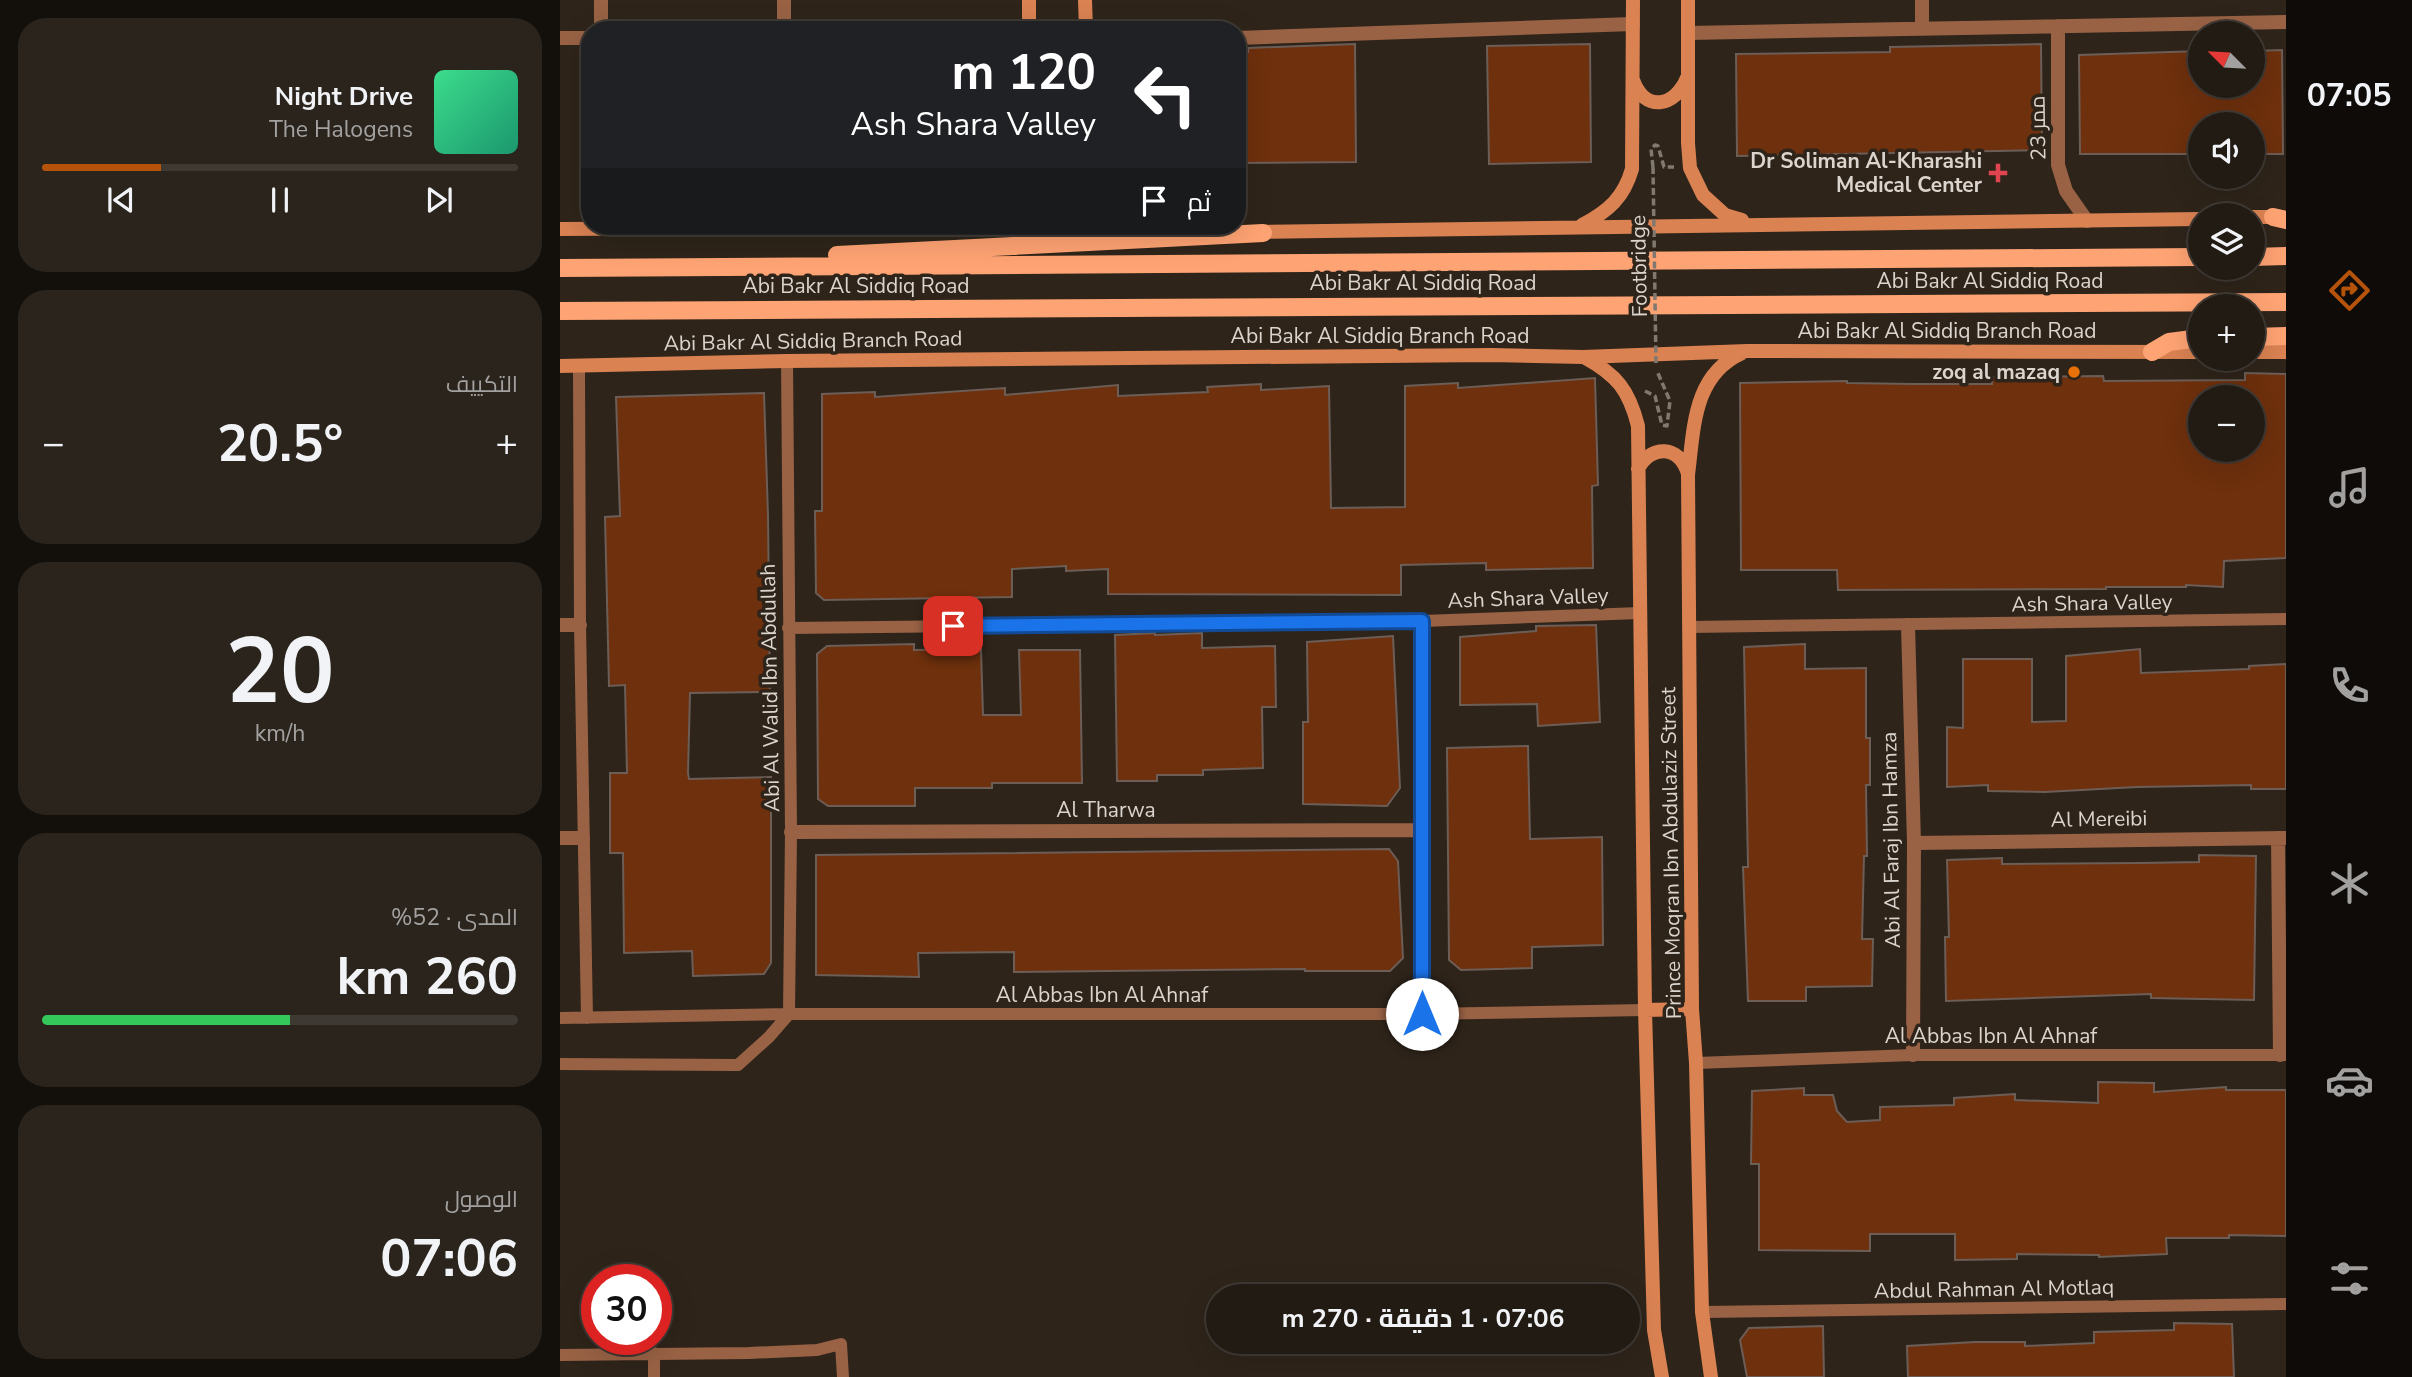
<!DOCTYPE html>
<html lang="ar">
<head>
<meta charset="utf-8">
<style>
	body { margin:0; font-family:"Nunito Sans",Cairo,sans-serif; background:#2a241d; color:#f1f3f6; direction:rtl; height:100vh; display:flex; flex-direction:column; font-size:26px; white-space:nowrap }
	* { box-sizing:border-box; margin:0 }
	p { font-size:23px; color:#a2a1a0 }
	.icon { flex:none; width:38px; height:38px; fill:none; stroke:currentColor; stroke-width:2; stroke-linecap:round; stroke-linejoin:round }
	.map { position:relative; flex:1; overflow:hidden; direction:ltr }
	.details { display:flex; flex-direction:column; gap:18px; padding:18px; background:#130f0b; width:560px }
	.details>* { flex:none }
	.guide { position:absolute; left:21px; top:21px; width:665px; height:214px; border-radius:28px; box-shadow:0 7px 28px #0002,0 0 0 2px #3f3934; direction:rtl; background:#202124; color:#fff; overflow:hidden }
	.needle { width:46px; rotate:294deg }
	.fabs { position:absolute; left:1628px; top:21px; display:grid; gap:14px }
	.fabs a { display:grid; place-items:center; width:77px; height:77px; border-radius:50%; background:#221b14; box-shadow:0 7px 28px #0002,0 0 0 2px #3f3934; font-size:35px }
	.speed { position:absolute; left:21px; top:1264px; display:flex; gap:14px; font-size:35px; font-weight:700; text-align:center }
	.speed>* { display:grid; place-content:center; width:91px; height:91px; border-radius:50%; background:#221b14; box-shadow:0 7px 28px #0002,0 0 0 2px #3f3934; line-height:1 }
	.speed .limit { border:10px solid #d22; background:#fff; color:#111 }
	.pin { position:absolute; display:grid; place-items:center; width:60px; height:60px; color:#fff; margin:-30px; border-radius:14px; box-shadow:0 4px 10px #0006 }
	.me { position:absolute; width:77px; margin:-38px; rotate:0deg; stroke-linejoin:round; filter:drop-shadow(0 0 5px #0008) }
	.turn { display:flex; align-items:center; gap:24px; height:147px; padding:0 35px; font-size:32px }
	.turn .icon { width:91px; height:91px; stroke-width:2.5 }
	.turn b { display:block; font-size:49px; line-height:60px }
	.then { display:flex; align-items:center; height:66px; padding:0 35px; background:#0003; gap:14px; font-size:26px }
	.big { font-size:52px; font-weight:700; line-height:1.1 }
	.details .tile { flex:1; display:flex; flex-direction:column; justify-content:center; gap:10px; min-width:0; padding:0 24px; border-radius:28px; background:#2a241d }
	.details .dial { align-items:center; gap:0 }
	.dial b { font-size:91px; line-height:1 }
	.song { display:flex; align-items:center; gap:21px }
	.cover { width:84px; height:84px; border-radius:10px; background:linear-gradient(135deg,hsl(150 70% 55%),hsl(160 70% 35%)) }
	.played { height:7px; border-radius:4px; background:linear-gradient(90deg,#b45309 25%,#3f3934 25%) }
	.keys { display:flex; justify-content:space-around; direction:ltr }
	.heat { display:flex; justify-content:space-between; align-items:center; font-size:38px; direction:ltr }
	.charge { height:10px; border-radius:5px; background:linear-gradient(90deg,#34c759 52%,#3f3934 0) }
	.trip { position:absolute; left:646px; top:1284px; width:434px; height:70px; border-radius:35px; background:#221b14; box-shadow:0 7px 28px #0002,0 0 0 2px #3f3934; font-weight:700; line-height:70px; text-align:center; direction:rtl }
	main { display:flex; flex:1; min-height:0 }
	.tabs { display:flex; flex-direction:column; width:126px; justify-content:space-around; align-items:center; background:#0e0b08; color:#a2a1a0 }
	.tabs .icon { width:49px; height:49px }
	.tabs .active { color:#b45309 }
	.tabs b { font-size:32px; color:#f1f3f6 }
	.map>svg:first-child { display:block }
</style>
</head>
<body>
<main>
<nav class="tabs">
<b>07:05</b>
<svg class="icon active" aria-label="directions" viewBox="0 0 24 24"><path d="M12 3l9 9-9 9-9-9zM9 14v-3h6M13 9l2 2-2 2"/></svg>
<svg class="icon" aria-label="music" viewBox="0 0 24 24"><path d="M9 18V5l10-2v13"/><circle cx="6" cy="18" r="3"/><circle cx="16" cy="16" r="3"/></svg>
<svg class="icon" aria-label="phone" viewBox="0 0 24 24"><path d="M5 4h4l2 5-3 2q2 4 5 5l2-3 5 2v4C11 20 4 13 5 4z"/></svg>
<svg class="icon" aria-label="climate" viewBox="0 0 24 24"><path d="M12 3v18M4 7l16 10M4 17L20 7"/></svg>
<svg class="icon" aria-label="car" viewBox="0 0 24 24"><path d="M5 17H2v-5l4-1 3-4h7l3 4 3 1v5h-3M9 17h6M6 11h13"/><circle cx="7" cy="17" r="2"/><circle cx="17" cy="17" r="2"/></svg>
<svg class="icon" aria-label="filters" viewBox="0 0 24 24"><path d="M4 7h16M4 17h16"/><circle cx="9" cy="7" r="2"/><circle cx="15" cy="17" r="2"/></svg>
</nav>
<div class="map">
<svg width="1726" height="1377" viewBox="0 0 1726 1377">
	<rect width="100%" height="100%" fill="#2e241a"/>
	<path fill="#6e300d" stroke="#6c5d56" stroke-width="2" fill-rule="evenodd" d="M795 44 796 162 677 163V52H688V48Z
		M1030 44 1031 162 929 164 927 46Z
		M1481 44 1482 150 1177 156 1176 54 1330 52V47Z
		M1722 50 1723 154H1692V124H1640V154H1520L1519 55 1640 51V86H1692V51Z
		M1685 373 1726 374V558L1664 561 1663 587 1626 585V587H1546V589L1278 590 1277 570H1181L1180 383 1287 381V383L1353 384H1432V377L1543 376 1544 381 1685 380ZM1640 397H1692V450H1640Z
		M1035 378 1038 485 1032 486 1033 568 926 570V563L841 565V595L548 594V569L506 571V566L452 569V597L264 600 256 593 255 511H262V394L315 392V397L445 388V395L558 385V396L648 392 647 387 701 384V390L769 386 771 508 845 507V386L898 383V388Z
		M204 393 208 515 210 692 130 693 128 773 129 779 211 777V963L204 974 133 976 132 951 64 953 63 853H50V773H67L65 685 49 686 45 517 60 516 56 397Z
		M1036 625 1040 722 978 726 977 704 900 705V637L976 631V626Z
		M595 633V635L642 633V648L715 646 716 707H702L703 768 643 770V775H597V781H557L555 635Z
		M833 636 840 788 827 806 743 804V722H748L747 642Z
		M354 644V650L421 649 423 715H461L459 650H520L522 783H432V788H355V806H268L258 799 257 654 267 646Z
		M1245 644V669L1306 668V738H1310V785H1306L1307 856H1304L1302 939H1313L1312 986 1246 987V1001H1188L1183 867H1188L1184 647Z
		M1580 649 1581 673 1689 669V666L1726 664V789H1691V785L1577 787 1485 792 1428 791V785L1387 787V727L1403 728V659H1472V722L1506 721V656Z
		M968 746 970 839 1042 837 1043 945 972 947V968L901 970 889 960 887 748Z
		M829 849 838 861 843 958 830 971H745V969L454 972V952L358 953 359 977 256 975V855Z
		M1639 855 1696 856 1694 1000 1591 998V994L1386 1001 1385 937H1389L1387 860 1442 858V864L1581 863 1639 862Z
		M1538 1082 1594 1083V1092L1666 1087V1090H1726V1236L1669 1235V1238H1606L1607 1254 1539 1257V1255L1457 1254V1259L1395 1260V1234H1310V1251L1199 1250V1164H1191L1192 1091 1244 1088V1095H1273L1277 1111 1287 1122 1320 1120V1107L1394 1105V1098L1455 1094V1100L1538 1103Z
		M1614 1323 1672 1324 1674 1377H1348L1347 1346 1415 1342H1465V1346L1534 1343V1332L1614 1330Z
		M1263 1326 1264 1377H1187L1180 1340 1189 1328Z"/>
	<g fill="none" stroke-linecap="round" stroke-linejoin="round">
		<path stroke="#817970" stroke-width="3.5" stroke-dasharray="7 3.5" stroke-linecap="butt" d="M1093 167 1091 149 1095 145 1098 146 1104 167H1114
			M1085 391 1095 396 1102 425 1107 426 1110 401 1097 371"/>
		<path stroke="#996245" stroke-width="12" d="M19 366 20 625 27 1018
			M1129 627 1726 619
			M228 628 862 621 1080 613
			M0 1018 229 1014H862L1085 1010
			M1136 1063 1353 1055H1726
			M0 1064 178 1065 209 1037 229 1014 231 832 227 361
			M1142 1312 1726 1304
			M94 1353V1377
			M0 1355 189 1353 257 1350 281 1344 283 1377"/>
		<path stroke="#996245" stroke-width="14" d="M41 0V30
			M224 0V30
			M1362 0V27
			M1498 26V165L1506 191 1527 221
			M1128 33 1726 22
			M0 38H30
			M677 38 1073 24
			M862 621V1014
			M0 625H20
			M1348 625 1354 843 1353 1055
			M231 832 862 830
			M0 838H23
			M1718 838 1720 1055
			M1354 843 1726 838"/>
		<path stroke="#da8252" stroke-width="14" d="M469 0V30
			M525 0 526 30
			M1128 0V143L1130 168 1143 195 1165 215 1182 220
			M1073 80C1085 113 1115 107 1127 78
			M1692 217H1721
			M1022 225C1049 211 1064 197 1072 169L1073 0
			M555 226 641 229
			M0 229 516 226
			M693 232 1640 219
			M1692 352H1726
			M1024 357C1057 375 1069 390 1078 426L1085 1010 1094 1330 1102 1377
			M0 366 227 361 931 355 1023 357 1187 351 1640 352
			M1078 469C1091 444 1120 445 1128 474
			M1085 1010 1132 1009
			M1151 1377 1142 1312 1136 1063 1132 1009 1128 475C1134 428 1133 375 1182 353"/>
		<path stroke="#fea373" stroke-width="18" d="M1713 217 1726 220
			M277 255 703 233
			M1692 257 1726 256
			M0 268 1640 257
			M0 311 1726 302
			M1692 337 1726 336
			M1592 352 1609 342 1640 338"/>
		<path stroke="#817970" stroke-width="3.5" stroke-dasharray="7 3.5" stroke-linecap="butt" d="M1093 167 1096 365"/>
	</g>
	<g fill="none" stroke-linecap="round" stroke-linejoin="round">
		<defs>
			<path id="route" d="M393 626 862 621V1014"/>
		</defs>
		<use href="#route" stroke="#114b97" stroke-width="18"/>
		<use href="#route" stroke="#1a73e8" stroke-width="12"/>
	</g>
	<path fill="#e0444e" stroke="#2e241a" stroke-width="2.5" d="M1434.5 162.5h7v7h7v7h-7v7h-7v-7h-7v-7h7z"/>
	<circle fill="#e8710a" stroke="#2e241a" stroke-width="2.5" cx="1514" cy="372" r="7"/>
	<g text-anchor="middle" stroke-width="7" stroke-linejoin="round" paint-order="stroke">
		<g font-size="21" fill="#dbd5ce" stroke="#2e241a">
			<text transform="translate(1478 128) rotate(-91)" y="7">ممر 23</text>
			<text transform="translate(1079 266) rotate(-91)" y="7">Footbridge</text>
			<text x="1430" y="288">Abi Bakr Al Siddiq Road</text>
			<text x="863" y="290">Abi Bakr Al Siddiq Road</text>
			<text x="296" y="293">Abi Bakr Al Siddiq Road</text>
			<text x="1387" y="338">Abi Bakr Al Siddiq Branch Road</text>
			<text x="820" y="343">Abi Bakr Al Siddiq Branch Road</text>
			<text transform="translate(253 341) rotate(-1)" y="7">Abi Bakr Al Siddiq Branch Road</text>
			<text transform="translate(968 598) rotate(-2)" y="7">Ash Shara Valley</text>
			<text transform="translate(1532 603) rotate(-1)" y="7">Ash Shara Valley</text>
			<text transform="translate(210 688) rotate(-91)" y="7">Abi Al Walid Ibn Abdullah</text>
			<text x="546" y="817">Al Tharwa</text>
			<text transform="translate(1539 819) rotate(-1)" y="7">Al Mereibi</text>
			<text transform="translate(1331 840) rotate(-91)" y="7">Abi Al Faraj Ibn Hamza</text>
			<text transform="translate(1111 853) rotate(-91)" y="7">Prince Moqran Ibn Abdulaziz Street</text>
			<text x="542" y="1002">Al Abbas Ibn Al Ahnaf</text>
			<text x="1431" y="1043">Al Abbas Ibn Al Ahnaf</text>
			<text transform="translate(1434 1289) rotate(-1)" y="7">Abdul Rahman Al Motlaq</text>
		</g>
		<g font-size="21" font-weight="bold" fill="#dbd5ce" stroke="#2e241a" text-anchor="end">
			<text x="1422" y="168">Dr Soliman Al-Kharashi<tspan x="1422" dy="24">Medical Center</tspan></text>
			<text x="1500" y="379">zoq al mazaq</text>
		</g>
	</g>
</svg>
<div class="fabs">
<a><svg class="needle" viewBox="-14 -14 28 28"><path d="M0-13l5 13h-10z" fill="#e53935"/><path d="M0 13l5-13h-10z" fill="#a2a1a0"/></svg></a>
<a><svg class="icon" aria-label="sound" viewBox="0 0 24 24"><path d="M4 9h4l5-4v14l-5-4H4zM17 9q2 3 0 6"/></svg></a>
<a><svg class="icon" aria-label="layers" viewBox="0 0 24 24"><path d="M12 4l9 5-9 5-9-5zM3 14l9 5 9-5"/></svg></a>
<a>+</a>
<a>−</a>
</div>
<div class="speed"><div class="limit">30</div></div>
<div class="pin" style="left:393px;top:626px;background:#d93025"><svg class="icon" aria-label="arrive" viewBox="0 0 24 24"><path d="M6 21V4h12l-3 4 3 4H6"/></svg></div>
<svg class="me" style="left:862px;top:1014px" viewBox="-20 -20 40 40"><circle r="19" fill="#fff"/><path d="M0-13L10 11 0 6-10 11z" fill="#1a73e8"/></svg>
<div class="trip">07:06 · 1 دقيقة · 270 m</div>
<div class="guide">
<div class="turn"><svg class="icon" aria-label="left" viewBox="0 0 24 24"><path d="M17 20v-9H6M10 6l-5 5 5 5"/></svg><div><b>120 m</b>Ash Shara Valley</div></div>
<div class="then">ثم<svg class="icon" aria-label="arrive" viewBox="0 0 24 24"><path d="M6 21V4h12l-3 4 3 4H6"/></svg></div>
</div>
</div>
<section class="details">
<div class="tile">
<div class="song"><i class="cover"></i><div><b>Night Drive</b><p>The Halogens</p></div></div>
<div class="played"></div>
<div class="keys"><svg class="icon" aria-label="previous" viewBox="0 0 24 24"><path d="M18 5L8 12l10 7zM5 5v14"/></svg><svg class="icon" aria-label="pause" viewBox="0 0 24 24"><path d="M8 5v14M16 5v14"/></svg><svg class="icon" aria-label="next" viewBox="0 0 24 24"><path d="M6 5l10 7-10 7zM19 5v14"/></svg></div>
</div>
<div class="tile"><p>التكييف</p>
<div class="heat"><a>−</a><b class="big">20.5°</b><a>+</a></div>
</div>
<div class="tile dial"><b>20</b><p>km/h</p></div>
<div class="tile"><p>المدى · 52%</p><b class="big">260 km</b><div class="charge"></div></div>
<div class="tile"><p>الوصول</p><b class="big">07:06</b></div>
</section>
</main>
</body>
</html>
